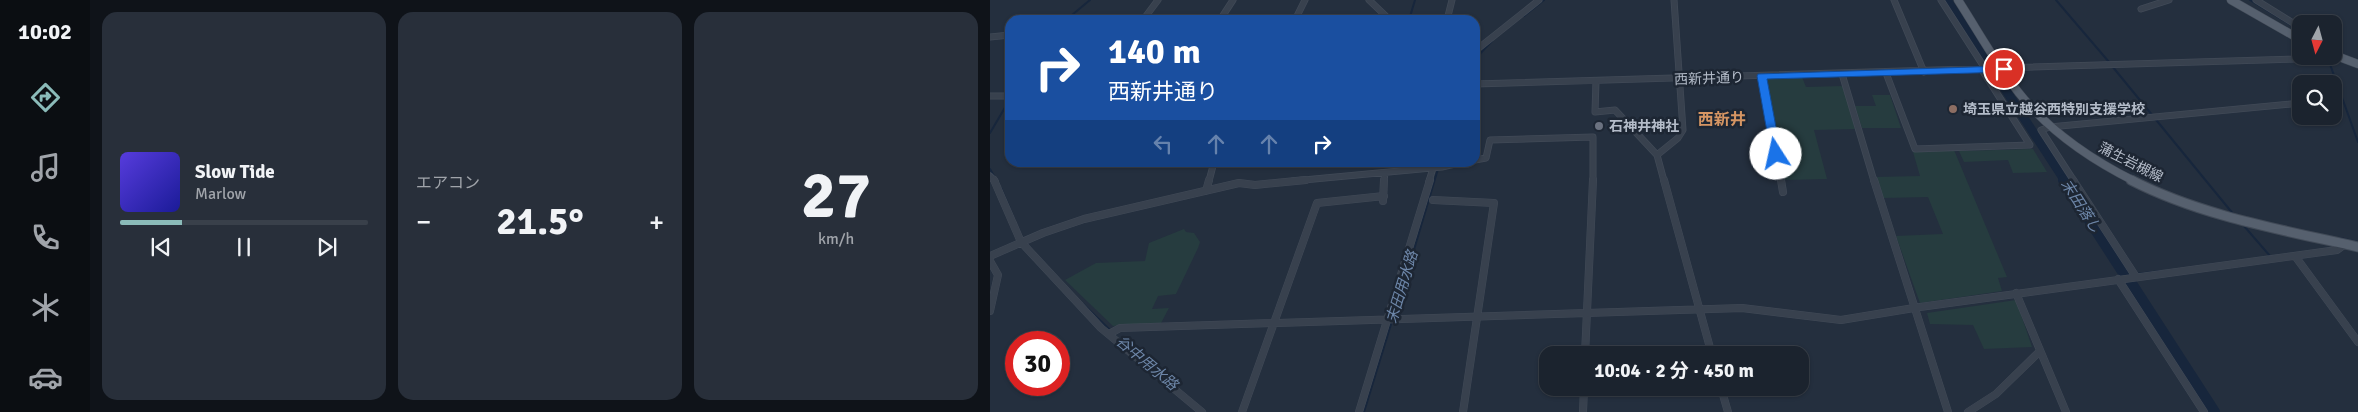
<!DOCTYPE html>
<html lang="ja">
<head>
<meta charset="utf-8">
<style>
	body { margin:0; font-family:Signika,"Noto Sans JP",sans-serif; background:#282f3a; color:#f1f3f6; height:100vh; display:flex; flex-direction:column; font-size:19px; white-space:nowrap }
	* { box-sizing:border-box; margin:0 }
	p { font-size:16px; color:#a0a4aa }
	.icon { flex:none; width:28px; height:28px; fill:none; stroke:currentColor; stroke-width:2; stroke-linecap:round; stroke-linejoin:round }
	.map { position:relative; flex:1; overflow:hidden }
	.drawer { display:flex; flex-direction:column; gap:12px; padding:12px; background:#0f1319; width:900px }
	.drawer>* { flex:none }
	.guide { position:absolute; left:15px; top:15px; width:475px; height:152px; border-radius:15px; box-shadow:0 1px 4px #0004,0 0 0 1px #39404a; background:#1a4fa0; color:#fff; overflow:hidden }
	.needle { width:32px; rotate:186deg }
	.buttons { position:absolute; left:1302px; top:15px; display:grid; gap:10px }
	.buttons a { display:grid; place-items:center; width:50px; height:50px; border-radius:10px; background:#1b232e; box-shadow:0 1px 4px #0004,0 0 0 1px #39404a; font-size:25px }
	.speed { position:absolute; left:15px; top:331px; display:flex; gap:10px; font-size:25px; font-weight:700; text-align:center }
	.speed>* { display:grid; place-content:center; width:65px; height:65px; border-radius:50%; background:#1b232e; box-shadow:0 1px 4px #0004,0 0 0 1px #39404a; line-height:1 }
	.speed .limit { border:8px solid #d22; background:#fff; color:#111 }
	.pin { position:absolute; display:grid; place-items:center; width:42px; height:42px; color:#fff; margin:-21px; border:2px solid #fff; border-radius:50%; box-shadow:0 1px 5px #0007 }
	.me { position:absolute; width:55px; margin:-28px; rotate:350deg; stroke-linejoin:round; filter:drop-shadow(0 0 4px #0008) }
	.turn { display:flex; align-items:center; gap:18px; height:105px; padding:0 20px; font-size:22px }
	.turn .icon { width:65px; height:65px; stroke-width:2.5 }
	.turn b { display:block; font-size:35px; line-height:42px }
	.lanes { display:flex; align-items:center; height:48px; padding:0 20px; background:#0003; justify-content:center; gap:25px; direction:ltr }
	.lanes .off { opacity:.35 }
	.big { font-size:38px; font-weight:700; line-height:1.1 }
	.drawer .tile { flex:1; display:flex; flex-direction:column; justify-content:center; gap:8px; min-width:0; padding:0 18px; border-radius:15px; background:#282f3a }
	.drawer .dial { align-items:center; gap:0 }
	.dial b { font-size:65px; line-height:1 }
	.song { display:flex; align-items:center; gap:15px }
	.cover { width:60px; height:60px; border-radius:8px; background:linear-gradient(135deg,hsl(250 70% 55%),hsl(240 70% 35%)) }
	.played { height:5px; border-radius:2px; background:linear-gradient(90deg,#8bbbb9 25%,#39404a 25%) }
	.keys { display:flex; justify-content:space-around; direction:ltr }
	.heat { display:flex; justify-content:space-between; align-items:center; font-size:28px; direction:ltr }
	.drawer .tiles { flex:1; display:grid; gap:12px; grid-template-columns:repeat(3,1fr) }
	.trip { position:absolute; left:549px; top:346px; width:270px; height:50px; border-radius:15px; background:#1b232e; box-shadow:0 1px 4px #0004,0 0 0 1px #39404a; font-weight:700; line-height:50px; text-align:center }
	main { display:flex; flex:1; min-height:0 }
	.dock { display:flex; flex-direction:column; width:90px; justify-content:space-around; align-items:center; background:#0b0e12; color:#a0a4aa }
	.dock .icon { width:35px; height:35px }
	.dock .active { color:#8bbbb9 }
	.dock b { font-size:22px; color:#f1f3f6 }
	.map>svg:first-child { display:block }
</style>
</head>
<body>
<main>
<nav class="dock">
<b>10:02</b>
<svg class="icon active" aria-label="directions" viewBox="0 0 24 24"><path d="M12 3l9 9-9 9-9-9zM9 14v-3h6M13 9l2 2-2 2"/></svg>
<svg class="icon" aria-label="music" viewBox="0 0 24 24"><path d="M9 18V5l10-2v13"/><circle cx="6" cy="18" r="3"/><circle cx="16" cy="16" r="3"/></svg>
<svg class="icon" aria-label="phone" viewBox="0 0 24 24"><path d="M5 4h4l2 5-3 2q2 4 5 5l2-3 5 2v4C11 20 4 13 5 4z"/></svg>
<svg class="icon" aria-label="climate" viewBox="0 0 24 24"><path d="M12 3v18M4 7l16 10M4 17L20 7"/></svg>
<svg class="icon" aria-label="car" viewBox="0 0 24 24"><path d="M5 17H2v-5l4-1 3-4h7l3 4 3 1v5h-3M9 17h6M6 11h13"/><circle cx="7" cy="17" r="2"/><circle cx="17" cy="17" r="2"/></svg>
</nav>
<section class="drawer">
<div class="tiles">
<div class="tile">
<div class="song"><i class="cover"></i><div><b>Slow Tide</b><p>Marlow</p></div></div>
<div class="played"></div>
<div class="keys"><svg class="icon" aria-label="previous" viewBox="0 0 24 24"><path d="M18 5L8 12l10 7zM5 5v14"/></svg><svg class="icon" aria-label="pause" viewBox="0 0 24 24"><path d="M8 5v14M16 5v14"/></svg><svg class="icon" aria-label="next" viewBox="0 0 24 24"><path d="M6 5l10 7-10 7zM19 5v14"/></svg></div>
</div>
<div class="tile"><p>エアコン</p>
<div class="heat"><a>−</a><b class="big">21.5°</b><a>+</a></div>
</div>
<div class="tile dial"><b>27</b><p>km/h</p></div>
</div>
</section>
<div class="map">
<svg width="1368" height="412" viewBox="0 0 1368 412">
	<rect width="100%" height="100%" fill="#242f3e"/>
	<path fill="#263c3f" d="M812 77 816 87 853 86 865 129 824 130 837 179 794 180 789 155 811 154 808 143H787L775 78Z
		M882 95H900L911 128H872L865 106H886Z
		M1043 149 1057 172 1023 173 1018 160 974 162 969 151Z
		M964 150 1017 277 1008 278 1012 291 930 303 906 236 953 234 938 197 893 198 886 177 930 176 923 152Z
		M194 229 196 232 204 233 210 242 208 248 186 294 168 296 162 309 179 308 171 323 123 326 75 280 106 263 155 261 159 243Z
		M1026 300 1042 347 994 349 983 325 940 324 937 313Z"/>
	<g fill="none" stroke-linecap="round" stroke-linejoin="round">
		<path stroke="#17263c" stroke-width="2" d="M1066 0 1119 62
			M1260 0 1311 31
			M534 16 554 0
			M76 20 100 0
			M419 20 425 0
			M1337 56 1368 142
			M485 59 502 41
			M1122 66 1244 215
			M0 133 20 99
			M0 169 5 178
			M11 188 25 221
			M1254 226 1280 256
			M1350 238 1368 242
			M1146 274 1171 271
			M93 304 120 330
			M404 317 450 162
			M374 412 402 321"/>
		<path stroke="#17263c" stroke-width="9" d="M957 0 1075 181"/>
		<path stroke="#17263c" stroke-width="12" d="M1074 180 1224 412"/>
		<defs>
			<path id="minor-far1" d="M379 0 400 20
				M904 0 934 72
				M951 0 996 70
				M1266 0 1311 28
				M1151 9 1179 0
				M153 20 168 0
				M230 20 243 0
				M305 20 315 0
				M457 20 462 0
				M0 37 20 35
				M485 51 549 0
				M896 73 925 149 1040 145 992 70
				M852 74 884 181
				M772 76 791 181
				M606 81 605 112 625 110 667 155 674 181
				M485 84 1307 59 1313 56
				M0 96H20
				M1344 101 1347 100
				M667 155 688 138 693 130 684 0
				M485 160 496 158 500 140 603 137V181
				M0 176 5 181
				M219 181 224 162
				M303 181 452 167 474 162
				M394 181 395 173
				M439 181 445 162
				M1084 181 1051 130 1060 127 1311 103"/>
			<path id="minor" d="M4 180 31 242 111 328 212 412
				M674 180 722 355
				M791 180 793 192
				M884 180 958 412
				M1083 180 1146 277
				M216 191 219 180
				M443 200 504 203 473 412
				M393 201 394 180
				M0 256 53 233 94 219 249 183 265 185 316 180
				M1305 256 1368 342
				M0 261 8 275 0 311
				M1128 279 1214 412
				M1026 293 1076 412
				M119 334 130 328 752 308 851 320 930 307 1347 250 1355 244
				M595 355 603 180
				M731 388 738 412
				M252 412 327 203 394 196
				M369 412 440 180
				M593 412 594 388
				M978 412 1006 394 1050 351"/>
			<path id="major-far1" d="M968 0C988 31 1006 64 1029 93 1060 132 1100 159 1144 181
				M1241 0 1311 40
				M1344 55 1368 64"/>
			<path id="major" d="M1141 180C1211 216 1293 230 1368 247"/>
		</defs>
		<use href="#minor-far1" stroke="#414a57" stroke-width="7"/>
		<use href="#minor" stroke="#414a57" stroke-width="8"/>
		<use href="#major-far1" stroke="#414a57" stroke-width="9"/>
		<use href="#major" stroke="#414a57" stroke-width="11"/>
		<use href="#minor-far1" stroke="#38414e" stroke-width="5.5"/>
		<use href="#minor" stroke="#38414e" stroke-width="7"/>
		<use href="#major-far1" stroke="#56606e" stroke-width="8"/>
		<use href="#major" stroke="#56606e" stroke-width="9"/>
	</g>
	<path fill="#1a73e8" stroke="#114b97" d="M1014 66 1017 67V72L777 79 791 154 786 158 781 154 767 76 768 74Z"/>
	<circle fill="#8d6e63" stroke="#1d2633" stroke-width="2" cx="963" cy="109" r="5"/>
	<circle fill="#6b7280" stroke="#1d2633" stroke-width="2" cx="609" cy="126" r="5"/>
	<g text-anchor="middle" stroke-width="5" stroke-linejoin="round" paint-order="stroke">
		<g font-size="14" fill="#b4bcc9" stroke="#1d2633">
			<text transform="translate(719 78) rotate(-2)" y="5">西新井通り</text>
			<text transform="translate(1141 162) rotate(27)" y="5">蒲生岩槻線</text>
		</g>
		<g font-size="14" font-weight="bold" fill="#b4bcc9" stroke="#1d2633" text-anchor="start">
			<text x="973" y="114">埼玉県立越谷西特別支援学校</text>
			<text x="619" y="131">石神井神社</text>
		</g>
		<g font-size="15" font-style="italic" fill="#6d86a8" stroke="#1d2633">
			<text transform="translate(1091 206) rotate(57)" y="5">末田落し</text>
			<text transform="translate(412 287) rotate(-73)" y="5">末田用水路</text>
			<text transform="translate(157 363) rotate(40)" y="5">谷中用水路</text>
		</g>
		<g font-size="16" font-weight="bold" fill="#d59563" stroke="#1d2633">
			<text x="732" y="125">西新井</text>
		</g>
	</g>
</svg>
<div class="buttons">
<a><svg class="needle" viewBox="-14 -14 28 28"><path d="M0-13l5 13h-10z" fill="#e53935"/><path d="M0 13l5-13h-10z" fill="#a0a4aa"/></svg></a>
<a><svg class="icon" aria-label="search" viewBox="0 0 24 24"><circle cx="10" cy="10" r="6"/><path d="M15 15l6 6"/></svg></a>
</div>
<div class="speed"><div class="limit">30</div></div>
<div class="pin" style="left:1014px;top:69px;background:#d93025"><svg class="icon" aria-label="arrive" viewBox="0 0 24 24"><path d="M6 21V4h12l-3 4 3 4H6"/></svg></div>
<svg class="me" style="left:786px;top:154px" viewBox="-20 -20 40 40"><circle r="19" fill="#fff"/><path d="M0-13L10 11 0 6-10 11z" fill="#1a73e8"/></svg>
<div class="trip">10:04 · 2 分 · 450 m</div>
<div class="guide">
<div class="turn"><svg class="icon" aria-label="right" viewBox="0 0 24 24"><path d="M7 20v-9h11M14 6l5 5-5 5"/></svg><div><b>140 m</b>西新井通り</div></div>
<div class="lanes"><svg class="icon off" aria-label="left" viewBox="0 0 24 24"><path d="M17 20v-9H6M10 6l-5 5 5 5"/></svg><svg class="icon off" aria-label="ahead" viewBox="0 0 24 24"><path d="M12 20V5M6 11l6-6 6 6"/></svg><svg class="icon off" aria-label="ahead" viewBox="0 0 24 24"><path d="M12 20V5M6 11l6-6 6 6"/></svg><svg class="icon" aria-label="right" viewBox="0 0 24 24"><path d="M7 20v-9h11M14 6l5 5-5 5"/></svg></div>
</div>
</div>
</main>
</body>
</html>
